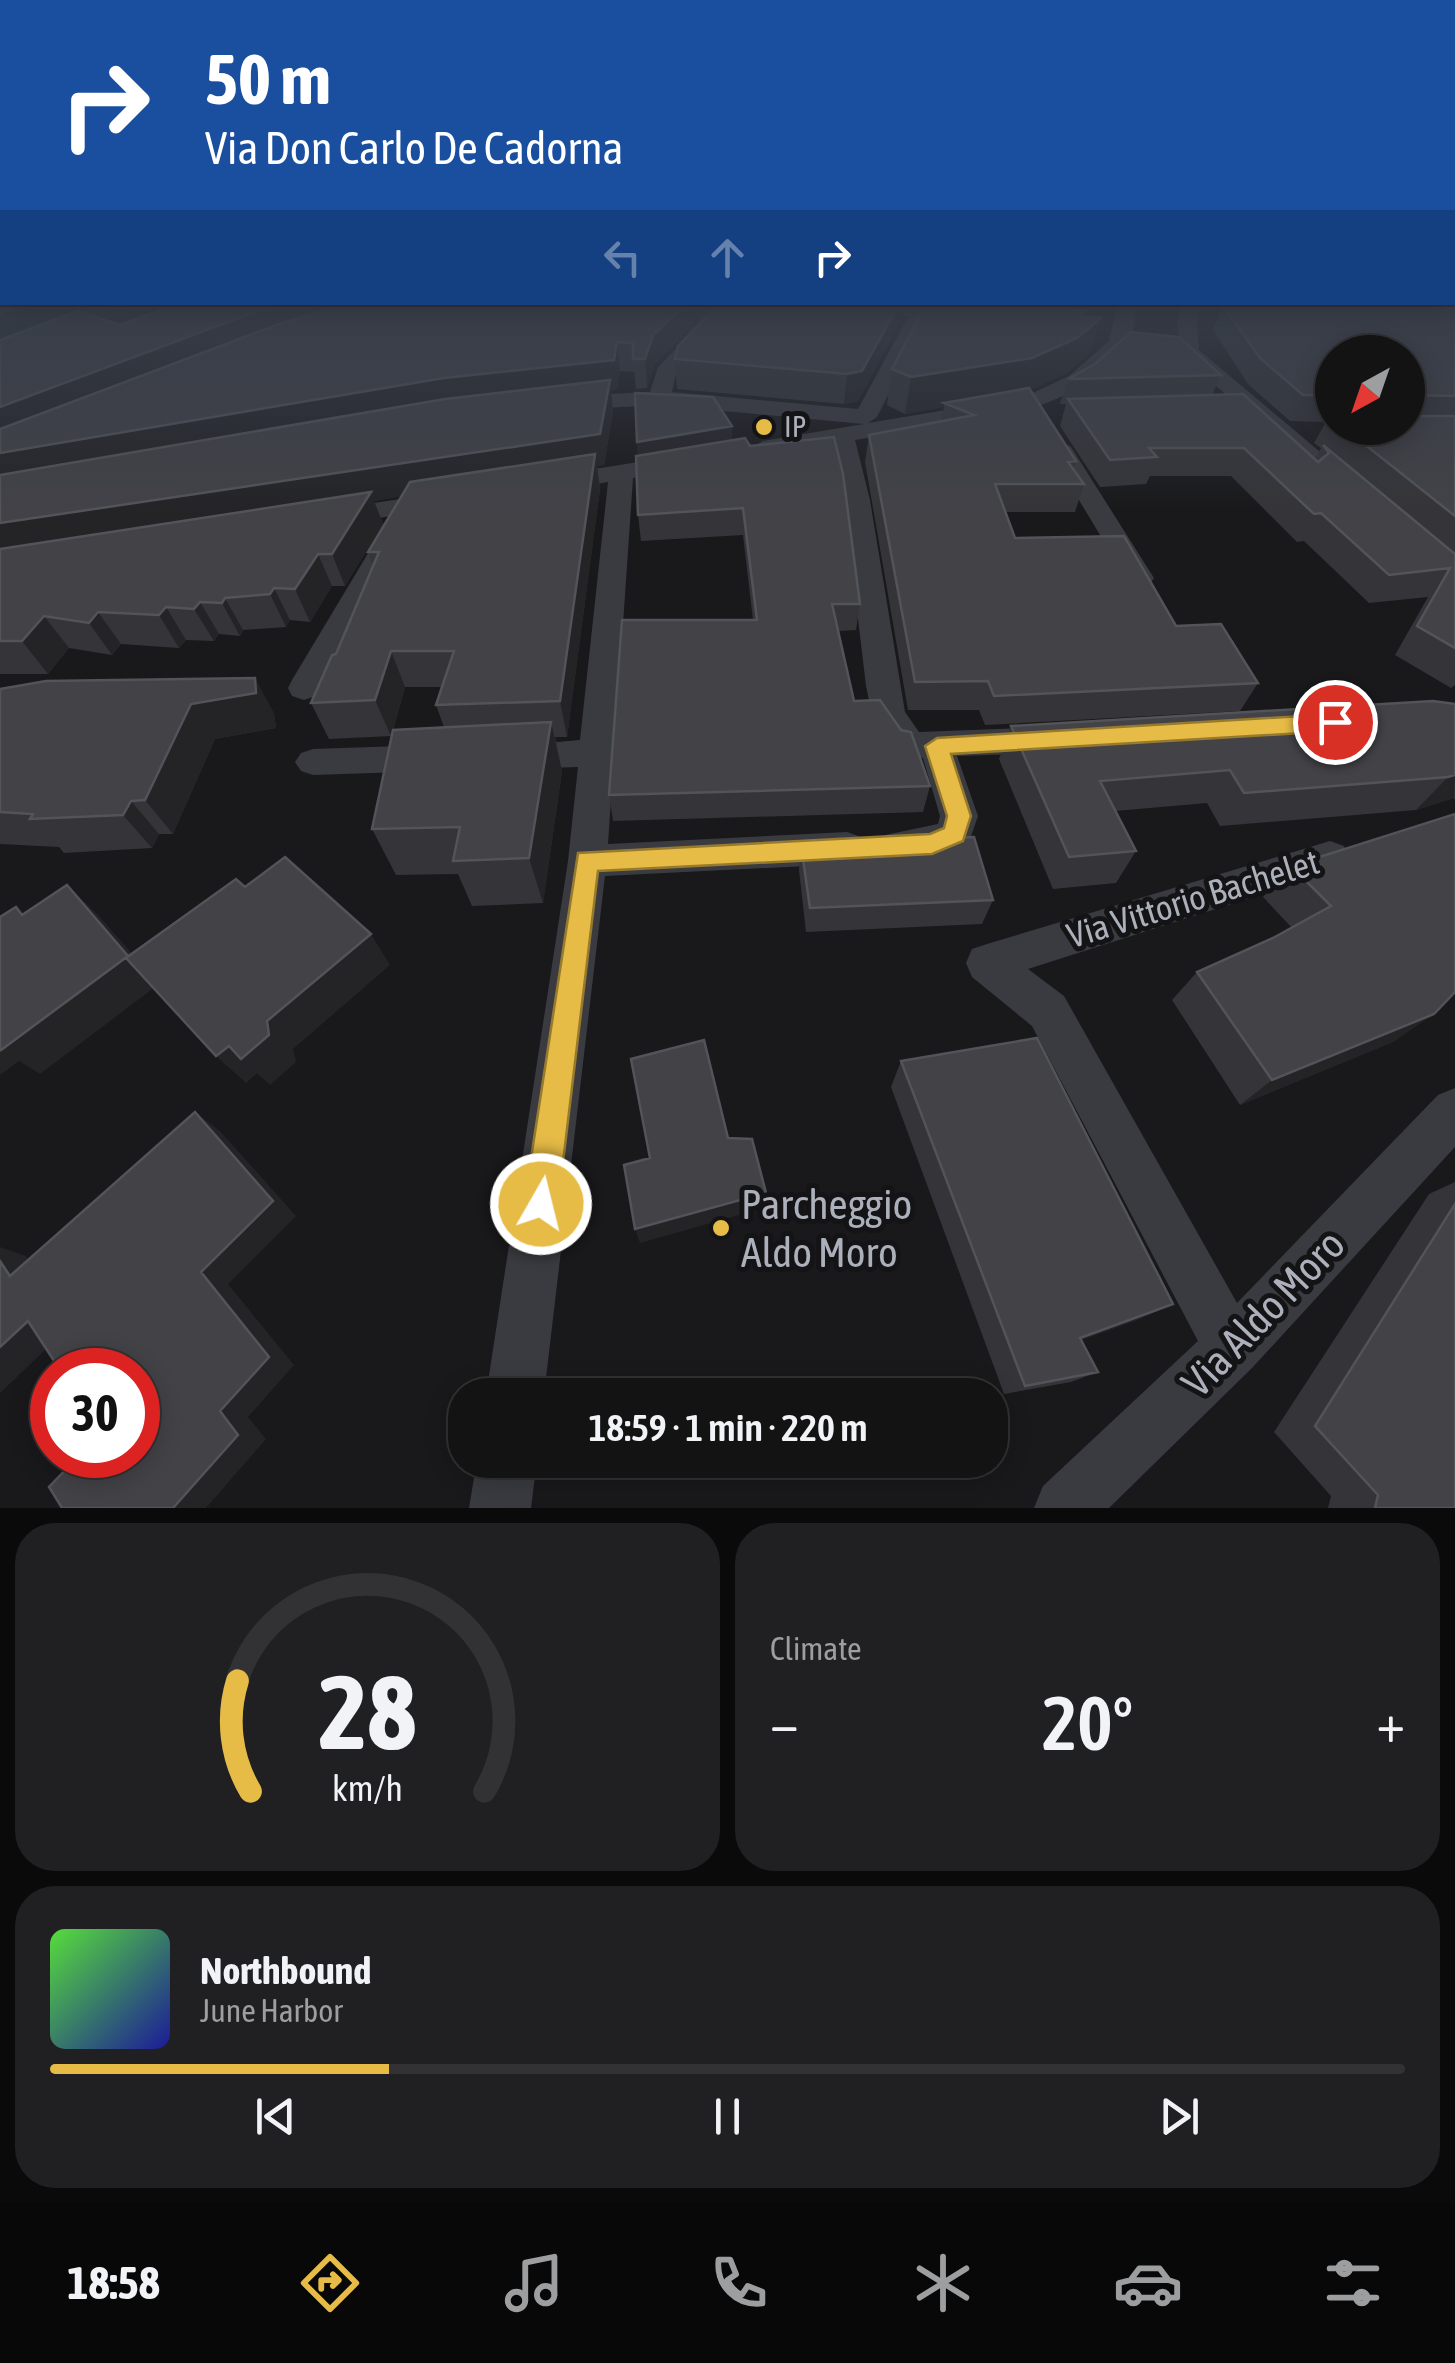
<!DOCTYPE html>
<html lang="en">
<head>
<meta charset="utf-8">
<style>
	body { margin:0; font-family:"Asap Condensed",sans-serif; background:#202022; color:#f1f3f6; height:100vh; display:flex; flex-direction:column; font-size:38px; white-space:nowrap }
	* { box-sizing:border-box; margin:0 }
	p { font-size:32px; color:#9d9ea0 }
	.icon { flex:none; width:55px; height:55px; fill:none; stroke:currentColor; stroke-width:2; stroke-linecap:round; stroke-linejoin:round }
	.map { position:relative; height:1508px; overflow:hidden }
	.drawer { display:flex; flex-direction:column; gap:15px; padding:15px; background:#0a0a0b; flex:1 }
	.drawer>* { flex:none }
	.banner { position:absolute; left:0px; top:0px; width:1455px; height:305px; box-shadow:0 5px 25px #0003,0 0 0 2px #323234; background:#1a4fa0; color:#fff; overflow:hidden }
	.needle { width:65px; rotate:220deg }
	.buttons { position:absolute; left:1315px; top:335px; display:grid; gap:20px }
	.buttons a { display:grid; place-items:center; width:110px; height:110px; border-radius:50%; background:#131314; box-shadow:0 5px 25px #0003,0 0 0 2px #323234; font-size:50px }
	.speed { position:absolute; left:30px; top:1348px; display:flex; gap:20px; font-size:50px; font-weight:700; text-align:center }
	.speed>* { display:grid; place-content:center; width:130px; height:130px; border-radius:50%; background:#131314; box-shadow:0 5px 25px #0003,0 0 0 2px #323234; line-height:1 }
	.speed .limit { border:15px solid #d22; background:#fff; color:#111 }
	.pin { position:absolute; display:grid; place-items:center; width:85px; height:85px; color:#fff; margin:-42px; border:5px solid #fff; border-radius:50%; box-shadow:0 2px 10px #0007 }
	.me { position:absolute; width:110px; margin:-55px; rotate:8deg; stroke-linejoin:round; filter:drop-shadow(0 0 8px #0008) }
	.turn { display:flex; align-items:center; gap:35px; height:210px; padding:0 40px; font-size:45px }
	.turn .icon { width:130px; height:130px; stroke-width:2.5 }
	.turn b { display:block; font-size:70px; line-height:85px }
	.lanes { display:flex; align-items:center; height:95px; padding:0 40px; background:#0003; justify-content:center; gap:50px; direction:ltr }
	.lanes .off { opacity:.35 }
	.big { font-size:75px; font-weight:600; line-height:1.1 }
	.drawer .card { flex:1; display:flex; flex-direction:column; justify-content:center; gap:15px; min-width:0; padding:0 35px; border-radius:40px; background:#202022 }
	.drawer .dial { align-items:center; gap:0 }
	.dial svg { height:260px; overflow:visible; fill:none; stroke:#323234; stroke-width:7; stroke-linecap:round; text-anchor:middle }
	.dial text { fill:#f1f3f6; stroke:none }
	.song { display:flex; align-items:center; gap:30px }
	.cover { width:120px; height:120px; border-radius:15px; background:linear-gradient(135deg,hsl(110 70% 55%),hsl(240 70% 35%)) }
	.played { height:10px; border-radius:5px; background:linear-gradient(90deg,#e6bb46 25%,#323234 25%) }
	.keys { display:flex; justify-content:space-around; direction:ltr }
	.heat { display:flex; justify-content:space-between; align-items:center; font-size:55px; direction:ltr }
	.drawer .tiles { flex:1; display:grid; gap:15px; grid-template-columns:1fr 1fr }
	.card:last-child { grid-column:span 2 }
	.trip { position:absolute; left:448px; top:1378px; width:560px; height:100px; border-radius:40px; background:#131314; box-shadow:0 5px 25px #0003,0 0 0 2px #323234; font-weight:600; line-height:100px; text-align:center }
	.dock { display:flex; height:160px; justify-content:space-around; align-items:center; background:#080808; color:#9d9ea0 }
	.dock .icon { width:70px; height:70px }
	.dock .on { color:#e6bb46 }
	.dock b { font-size:45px; color:#f1f3f6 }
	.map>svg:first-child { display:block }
</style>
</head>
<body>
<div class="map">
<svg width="1455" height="1508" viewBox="0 0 1455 1508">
	<rect width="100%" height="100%" fill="#19191b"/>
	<path fill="#1f2621" d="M4 303H151L0 362V304Z"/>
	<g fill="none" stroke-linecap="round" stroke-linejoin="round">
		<path stroke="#404247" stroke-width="4" stroke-dasharray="2.5 5" stroke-linecap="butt" d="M0 314 27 302
			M72 314 87 302
			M76 316 120 302"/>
		<path fill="#3a3b40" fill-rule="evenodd" d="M722 302H742L676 374 672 392 858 409 908 317 854 308 845 302H891L972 317V325L926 320 877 417 868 423 1024 397 1069 376 1109 341 1118 302H1137C1135 316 1134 336 1126 347 1070 423 942 425 855 440L870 500 905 712 919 732 1050 727 1062 731 1067 740 1062 749 1050 753 957 756 978 816 968 845C941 857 915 867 885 857L880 846 885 835 938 824 940 816 923 758 898 754 872 715 866 686 844 500 832 443 763 455 751 448 763 441 864 424 659 405 566 410 555 403 566 396 650 392 658 367Z
			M1182 302H1201L1197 322 1199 350 1357 483 1361 488 1357 493H1339L1182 356 1177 322Z
			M1059 440 1071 447 1154 578 1150 584H1130L1126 578 1047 447Z
			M682 455 691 457 694 462 691 467 633 478 608 844 847 832 861 837 866 848 861 859 847 864 605 876 544 1395H486L568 861 578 767 513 769 501 765 495 756 501 747 580 740 608 482 551 492 538 484 551 476Z
			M440 493 449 495 453 501 449 507 334 525 321 517 334 509Z
			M390 532 404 540 316 696 304 700 292 696 288 688 292 680 376 540Z
			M431 745 443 749 449 758 443 767 431 771 313 775 301 771 295 762 301 753 313 749Z
			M1330 841 1344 846 1349 857 1344 868 1028 969 1064 996 1237 1303 1438 1095 1455 1088V1147L1252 1368 1109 1508H1034L1043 1486 1198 1341 1032 1026 972 977 966 963 972 949 987 944Z
			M477 1460H537L531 1508H469Z"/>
	</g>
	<path fill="#353539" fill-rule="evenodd" d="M1455 299V685L1451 688 1395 655 1428 597 1369 603 1304 541 1297 542 1231 476H1150L1146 484 1100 487 1060 426 1066 404H1060L1068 379 1221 375 1212 395 1315 459 1321 448 1314 443 1326 422 1290 421 1248 384 1213 330 1225 302ZM1332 352H1408V428H1332Z
		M181 302H718L655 364 647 388 636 389 634 372 620 371 617 389 611 390 613 411 604 465 597 466 600 489 567 737H555L562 771 543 903 472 906 458 874 396 875 372 829 391 736 329 739 311 703 336 654 373 566 368 552 402 496 374 501 383 524 345 586H332L310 622 290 620 286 627 243 630 240 636 219 634 214 641 186 640 179 648 121 644 112 655 69 648 48 674H0V340L120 325 183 303ZM405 687H441L436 705 444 727 393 730Z
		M1084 316 1101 318 1090 353 1067 373 1030 390 1076 461 1073 470 1084 484 1075 512H1006L1015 538 1176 626 1258 683 1240 711 985 725 979 710H908L865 462 869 435 941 422 944 407 905 414 887 405 892 369Z
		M902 319 858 401 844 404 677 389 675 359Z
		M732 426V440L860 604 856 630 838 631 854 701 930 786 923 812 613 821 609 795 753 620 743 535 641 541 638 515Z
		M0 689 274 713 276 728 215 739 173 834H159L152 848 64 853 59 847 0 844Z
		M1455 704V800L1454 798 1416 810 1220 826 1207 803 1115 811 1136 851 1116 883 1053 889 999 759 1011 726Z
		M1455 814 1395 1041 1240 1105 1172 1000 1197 972 1273 938 1292 928 1263 897 1291 866Z
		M801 845 993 900 982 924 806 932 799 870Z
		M901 1061 1142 1318 1081 1340 1098 1372 1071 1382 1004 1394 891 1087Z
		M1455 1182V1508H1328L1331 1496 1274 1432 1429 1194Z"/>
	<path fill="#242427" d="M287 302H398L0 446V407L263 309Z
		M688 302H718L655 364 647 388 645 359 653 335Z
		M900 302H905L902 319 858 401 844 404 847 374Z
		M1086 311 1078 337 1101 318 1090 353 1067 373 1023 393 944 403V407L905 414 911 377 1079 316Z
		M617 342 620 371 617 389 611 390 613 411 604 465 597 466 600 489 567 737 560 701 593 467 374 501 383 524 345 586 332 554 0 559V453Z
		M732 426V443L638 459 637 442Z
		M318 554 332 586 310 622 295 589Z
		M274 588 290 620 286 627 270 594Z
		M225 598 243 630 240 636 222 603Z
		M200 602 219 634 214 641 194 609Z
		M166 607 186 640 179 648 159 615Z
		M98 612 121 644 112 655 89 623Z
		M44 616 69 648 48 674 22 641Z
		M391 651 405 687 391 736 375 700Z
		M255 678 274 713 276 728 215 739 173 834 145 800 191 704Z
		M551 722 562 771 543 903 529 858Z
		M1455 775 1454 798 1416 810 1448 777Z
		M131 801 159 834 152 848 123 815Z
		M67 885 98 915 159 984 40 1074 19 1061 0 1075V1038Z
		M371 934 390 965 293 1049 296 1062 270 1085 257 1073 246 1083 216 1056Z
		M1434 1014 1395 1041 1240 1105 1272 1080Z
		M195 1112 220 1131 296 1216 228 1284 294 1365 248 1417 266 1439 206 1508H173L220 1411 201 1272Z
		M766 1193 764 1208 640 1243 635 1229Z
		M0 1247 26 1256 47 1288 10 1276 0 1261Z
		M1173 1304 1142 1318 1055 1350 1080 1338Z
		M28 1321 65 1331 0 1393V1347Z"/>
	<path fill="#424247" stroke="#525459" stroke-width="2.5" d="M1452 299H1455V396L1408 395V352H1332V395H1303L1260 358 1223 306 1225 302H1452Z
		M184 302H287L263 309 0 407V340L78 311 120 325Z
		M354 302H688L653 335 645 359H633V343L617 342 614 360 444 378 0 453V429L279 324Z
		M720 302H900L862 371 847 374 675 359 678 346Z
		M927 302H1028L1086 311 1079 316 1101 318 1077 338 1032 358 911 377 892 369Z
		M1131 332 1179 337 1221 375 1068 379 1095 364Z
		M610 380 600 434 0 523V475L445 399Z
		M1029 388 1076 461 1068 462 1084 484H995L1015 538 1124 536 1176 626 1221 624 1258 683 994 696 988 681 915 682 869 435 974 415 944 403Z
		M635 393 713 397 732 426 637 442Z
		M1243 394 1318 462 1329 453 1323 445 1455 554V648L1417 626 1450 568 1389 575 1321 513 1314 514 1244 448H1149L1157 457 1110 460 1068 399Z
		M1408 416H1455V516L1344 428H1408Z
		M834 437 843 474 860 604H832L854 701 880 700 901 730 911 732 930 786 609 795 622 620H757L743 508 638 515 636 456 745 438 750 446Z
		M595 454 560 701 436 705 454 651H391L375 700 311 703 332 655 336 654 379 552H368L410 482Z
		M371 492 332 554H318L295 589 274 588 270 594 225 598 222 603 200 602 194 609 166 607 159 615 98 612 89 623 44 616 22 641H0V549Z
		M255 678 256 693 191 704 145 800 131 801 123 815 30 819 33 814 0 812V689L46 681Z
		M1433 701 1455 704V775L1448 777 1244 793 1230 770 1100 781 1136 851 1069 857 1011 726Z
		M551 722 529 858 453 861 460 827 372 829 393 730Z
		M1455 814V992L1434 1014 1272 1080 1197 972 1273 938 1331 906 1291 866Z
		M974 837 993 900 810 908 801 845Z
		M285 857 371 934 267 1021 269 1035 241 1059 229 1046 216 1056 126 958 236 879 245 887Z
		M67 885 128 956 1 1050 0 1048V917L16 907 22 915Z
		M1037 1038 1173 1304 1080 1338 1098 1372 1025 1386 901 1061Z
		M704 1040 728 1138 752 1139 766 1193 635 1229 624 1165 650 1158 631 1059Z
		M195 1112 273 1201 201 1272 269 1357 220 1411 238 1435 173 1508H62L49 1487 80 1455H138V1370H60L28 1321 0 1347V1261L10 1276Z
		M1455 1204V1508H1375L1378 1495 1315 1426Z"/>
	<linearGradient id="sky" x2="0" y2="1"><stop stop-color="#0e0e0f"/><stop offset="0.59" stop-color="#383e4a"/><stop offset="1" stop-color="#383e4a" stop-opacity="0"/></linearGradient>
	<rect width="1455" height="510" fill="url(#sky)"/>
	<path fill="#e6bb46" stroke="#967a2e" stroke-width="2.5" d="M1335 714 1346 722 1335 731 951 754 971 816 963 841 932 854 598 871 558 1204 553 1216 541 1221 529 1216 524 1204 578 853 930 834 944 828 947 816 925 746 937 738Z"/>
	<g fill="#e6bb46" stroke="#141416" stroke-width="4">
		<circle cx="764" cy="427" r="10"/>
		<circle cx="721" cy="1228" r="10"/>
	</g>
	<g text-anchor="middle" stroke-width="10" stroke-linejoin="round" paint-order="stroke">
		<g font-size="30" fill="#acb0ba" stroke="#141416" text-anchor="start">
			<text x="784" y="437">IP</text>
		</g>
		<g font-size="35" fill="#acb0ba" stroke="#141416">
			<text transform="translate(1193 899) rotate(-17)" y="12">Via Vittorio Bachelet</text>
		</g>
		<g font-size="42" fill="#acb0ba" stroke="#141416" text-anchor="start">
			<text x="741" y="1219">Parcheggio<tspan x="741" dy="48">Aldo Moro</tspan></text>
		</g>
		<g font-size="42" fill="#acb0ba" stroke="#141416">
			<text transform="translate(1263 1313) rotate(-46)" y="15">Via Aldo Moro</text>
		</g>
	</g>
</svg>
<div class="buttons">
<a><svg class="needle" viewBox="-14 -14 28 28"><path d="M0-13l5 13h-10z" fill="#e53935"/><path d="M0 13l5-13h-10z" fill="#9d9ea0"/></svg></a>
</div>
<div class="speed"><div class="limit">30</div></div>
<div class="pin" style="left:1335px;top:722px;background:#d93025"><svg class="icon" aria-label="arrive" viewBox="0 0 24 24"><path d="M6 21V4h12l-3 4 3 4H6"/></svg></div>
<svg class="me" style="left:541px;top:1204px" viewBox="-20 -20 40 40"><circle r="17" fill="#e6bb46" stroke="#fff" stroke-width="3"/><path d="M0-11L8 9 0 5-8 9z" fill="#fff"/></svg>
<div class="trip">18:59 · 1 min · 220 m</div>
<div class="banner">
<div class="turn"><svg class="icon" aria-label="right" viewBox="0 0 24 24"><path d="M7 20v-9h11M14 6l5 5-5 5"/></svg><div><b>50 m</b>Via Don Carlo De Cadorna</div></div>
<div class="lanes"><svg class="icon off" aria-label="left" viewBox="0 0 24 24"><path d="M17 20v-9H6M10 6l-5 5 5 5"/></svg><svg class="icon off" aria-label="ahead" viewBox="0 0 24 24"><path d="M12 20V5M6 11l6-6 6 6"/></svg><svg class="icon" aria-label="right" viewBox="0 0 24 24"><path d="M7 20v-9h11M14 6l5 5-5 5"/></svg></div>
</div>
</div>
<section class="drawer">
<div class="tiles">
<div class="card dial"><svg viewBox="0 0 100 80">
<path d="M14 69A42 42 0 1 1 86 69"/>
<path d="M14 69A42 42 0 0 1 10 35" stroke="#e6bb46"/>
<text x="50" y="56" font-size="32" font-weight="700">28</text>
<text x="50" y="72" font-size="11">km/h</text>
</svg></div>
<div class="card"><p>Climate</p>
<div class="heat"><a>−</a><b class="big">20°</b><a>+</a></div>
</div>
<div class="card">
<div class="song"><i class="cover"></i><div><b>Northbound</b><p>June Harbor</p></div></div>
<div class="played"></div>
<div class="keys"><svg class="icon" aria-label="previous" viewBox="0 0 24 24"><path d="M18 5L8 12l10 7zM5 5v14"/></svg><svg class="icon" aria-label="pause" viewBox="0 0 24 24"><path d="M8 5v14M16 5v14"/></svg><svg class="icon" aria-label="next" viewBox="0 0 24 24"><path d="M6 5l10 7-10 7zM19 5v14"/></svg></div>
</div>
</div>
</section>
<nav class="dock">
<b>18:58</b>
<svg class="icon on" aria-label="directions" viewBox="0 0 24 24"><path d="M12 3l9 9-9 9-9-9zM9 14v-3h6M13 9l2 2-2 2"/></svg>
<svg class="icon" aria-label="music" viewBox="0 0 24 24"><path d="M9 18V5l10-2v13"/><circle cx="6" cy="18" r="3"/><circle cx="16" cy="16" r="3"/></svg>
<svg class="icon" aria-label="phone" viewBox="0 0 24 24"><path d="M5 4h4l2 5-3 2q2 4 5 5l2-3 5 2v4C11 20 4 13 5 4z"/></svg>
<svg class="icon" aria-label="climate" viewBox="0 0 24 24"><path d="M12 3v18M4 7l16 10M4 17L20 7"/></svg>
<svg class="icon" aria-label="car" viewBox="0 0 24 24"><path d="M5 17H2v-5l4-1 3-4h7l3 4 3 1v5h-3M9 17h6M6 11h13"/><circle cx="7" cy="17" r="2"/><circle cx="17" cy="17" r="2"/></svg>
<svg class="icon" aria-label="filters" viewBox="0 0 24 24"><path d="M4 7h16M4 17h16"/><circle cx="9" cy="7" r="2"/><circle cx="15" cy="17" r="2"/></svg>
</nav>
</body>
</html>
